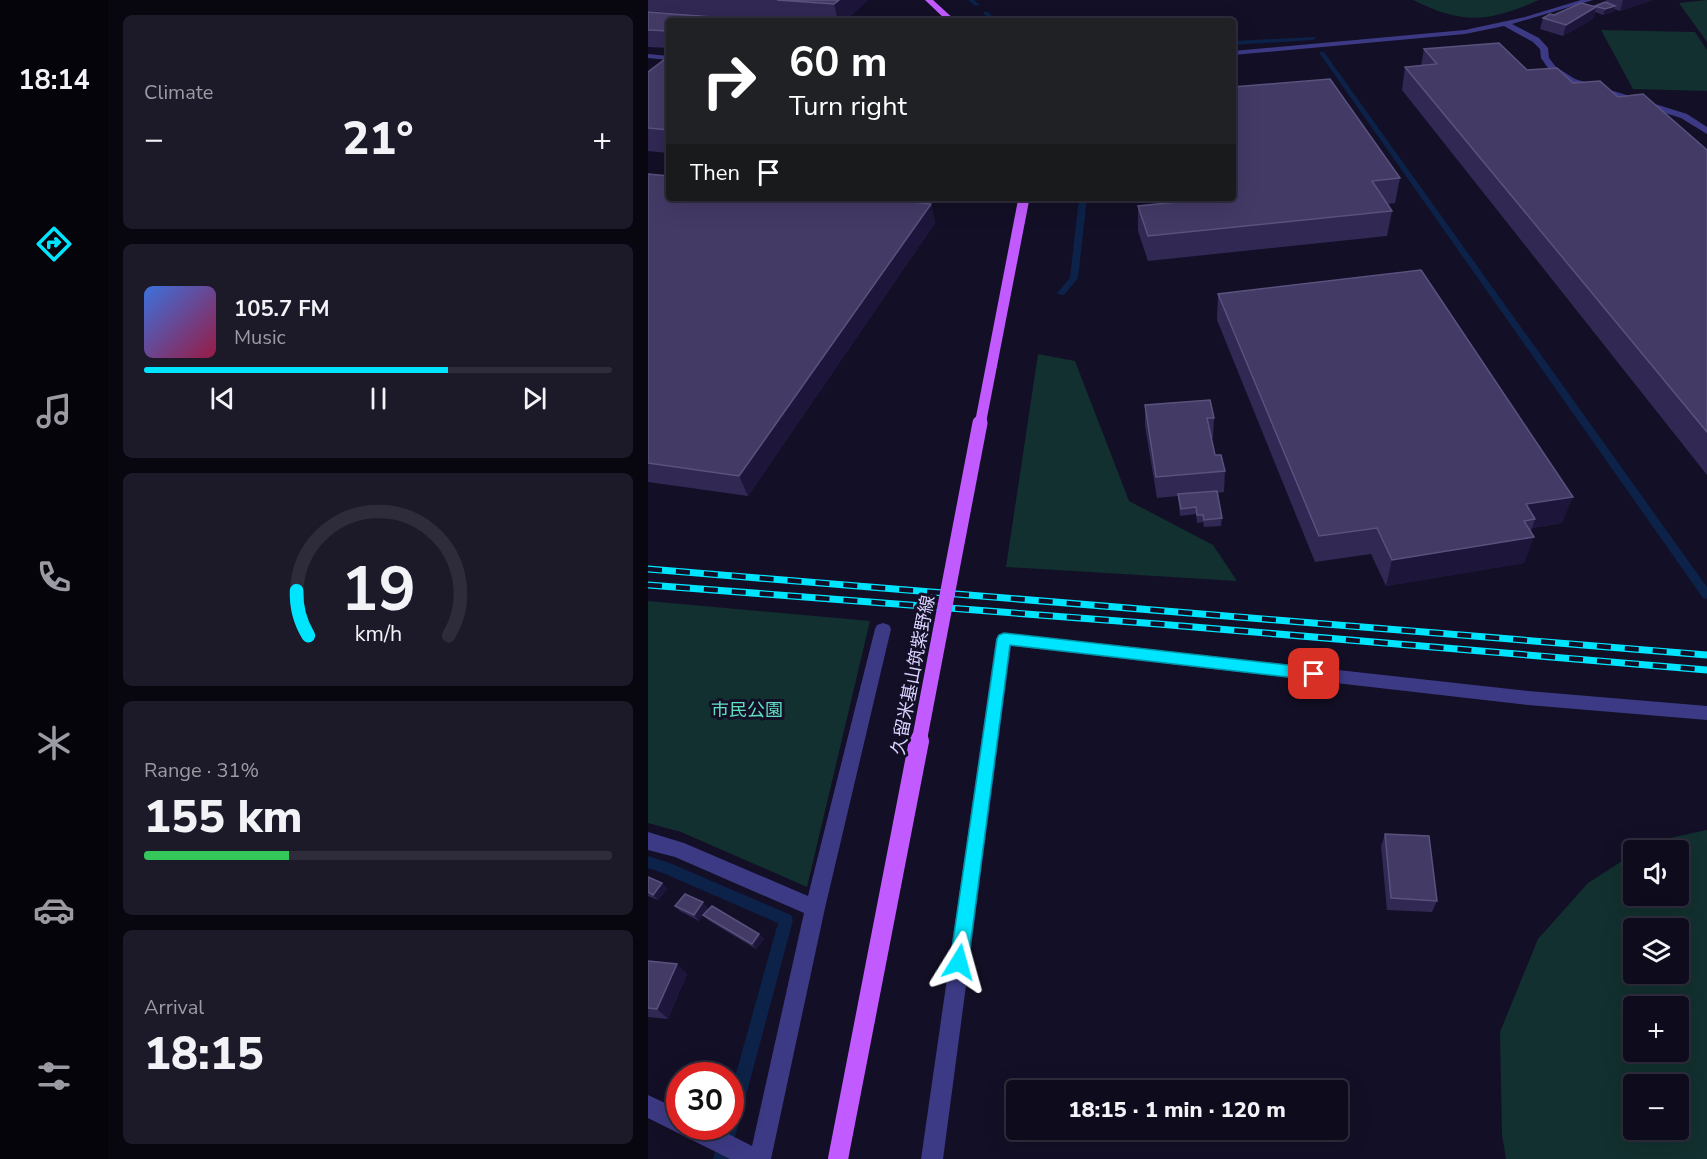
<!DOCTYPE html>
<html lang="en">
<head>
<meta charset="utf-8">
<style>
	body { margin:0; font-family:"Nunito Sans","Noto Sans JP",sans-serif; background:#1c1929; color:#f1f3f6; height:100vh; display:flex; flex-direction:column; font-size:22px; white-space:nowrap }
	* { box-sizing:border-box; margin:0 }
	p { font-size:20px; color:#9b9ba3 }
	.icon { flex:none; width:33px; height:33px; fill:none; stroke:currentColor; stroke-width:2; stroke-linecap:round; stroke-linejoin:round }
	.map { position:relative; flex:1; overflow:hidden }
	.sheet { display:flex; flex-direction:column; gap:15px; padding:15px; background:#08060f; width:540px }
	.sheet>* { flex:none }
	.banner { position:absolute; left:18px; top:18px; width:570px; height:183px; border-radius:6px; box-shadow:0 6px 24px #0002,0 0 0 2px #2e2b3b; background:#202124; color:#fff; overflow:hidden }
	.tools { position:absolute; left:975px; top:840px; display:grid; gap:12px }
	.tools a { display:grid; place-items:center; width:66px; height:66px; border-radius:6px; background:#0e0b1c; box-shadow:0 6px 24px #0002,0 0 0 2px #2e2b3b; font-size:30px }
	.speed { position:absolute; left:18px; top:1062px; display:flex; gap:12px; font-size:30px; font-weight:700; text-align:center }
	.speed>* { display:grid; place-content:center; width:78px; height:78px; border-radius:50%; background:#0e0b1c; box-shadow:0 6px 24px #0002,0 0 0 2px #2e2b3b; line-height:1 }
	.speed .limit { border:9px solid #d22; background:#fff; color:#111 }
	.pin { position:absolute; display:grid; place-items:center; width:51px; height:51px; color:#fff; margin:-26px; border-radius:12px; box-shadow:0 3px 9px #0006 }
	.me { position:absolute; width:66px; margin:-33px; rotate:8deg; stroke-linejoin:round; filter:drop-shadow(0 0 4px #0008) }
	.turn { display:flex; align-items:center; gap:21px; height:126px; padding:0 24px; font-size:27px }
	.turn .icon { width:78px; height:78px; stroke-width:2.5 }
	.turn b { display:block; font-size:42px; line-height:51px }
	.then { display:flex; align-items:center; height:57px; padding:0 24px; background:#0003; gap:12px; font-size:22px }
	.big { font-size:45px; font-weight:800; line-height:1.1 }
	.sheet .card { flex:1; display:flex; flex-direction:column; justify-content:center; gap:9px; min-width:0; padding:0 21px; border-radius:9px; background:#1c1929 }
	.sheet .dial { align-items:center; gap:0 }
	.dial svg { height:156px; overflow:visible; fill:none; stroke:#2e2b3b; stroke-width:7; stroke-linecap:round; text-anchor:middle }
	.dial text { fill:#f1f3f6; stroke:none }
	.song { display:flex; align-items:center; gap:18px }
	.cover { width:72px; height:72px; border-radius:9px; background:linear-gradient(135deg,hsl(220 70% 55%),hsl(340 70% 35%)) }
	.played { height:6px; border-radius:3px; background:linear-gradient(90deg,#00e5ff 65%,#2e2b3b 65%) }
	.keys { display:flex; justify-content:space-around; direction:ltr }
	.heat { display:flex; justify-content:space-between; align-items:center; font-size:33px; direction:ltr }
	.charge { height:9px; border-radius:4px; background:linear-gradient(90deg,#34c759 31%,#2e2b3b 0) }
	.trip { position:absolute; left:358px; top:1080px; width:342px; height:60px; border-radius:6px; background:#0e0b1c; box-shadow:0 6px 24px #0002,0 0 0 2px #2e2b3b; font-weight:800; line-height:60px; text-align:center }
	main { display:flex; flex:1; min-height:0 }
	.dock { display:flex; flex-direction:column; width:108px; justify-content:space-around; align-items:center; background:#06040b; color:#9b9ba3 }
	.dock .icon { width:42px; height:42px }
	.dock .current { color:#00e5ff }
	.dock b { font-size:27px; color:#f1f3f6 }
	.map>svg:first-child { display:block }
</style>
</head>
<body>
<main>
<nav class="dock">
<b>18:14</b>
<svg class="icon current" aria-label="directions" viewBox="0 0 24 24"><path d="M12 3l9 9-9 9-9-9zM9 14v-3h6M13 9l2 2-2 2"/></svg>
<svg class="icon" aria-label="music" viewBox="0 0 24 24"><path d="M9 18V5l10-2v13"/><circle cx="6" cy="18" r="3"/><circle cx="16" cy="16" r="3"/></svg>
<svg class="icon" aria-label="phone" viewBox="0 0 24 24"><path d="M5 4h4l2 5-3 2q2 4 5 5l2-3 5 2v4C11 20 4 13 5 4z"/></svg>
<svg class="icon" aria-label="climate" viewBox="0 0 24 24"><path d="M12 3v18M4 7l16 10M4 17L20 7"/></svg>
<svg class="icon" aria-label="car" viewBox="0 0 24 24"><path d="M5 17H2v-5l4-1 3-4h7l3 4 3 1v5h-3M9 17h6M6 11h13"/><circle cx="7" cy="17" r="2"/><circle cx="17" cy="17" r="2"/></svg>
<svg class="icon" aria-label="filters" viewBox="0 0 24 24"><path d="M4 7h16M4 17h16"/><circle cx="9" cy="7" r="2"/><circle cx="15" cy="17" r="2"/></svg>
</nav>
<section class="sheet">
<div class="card"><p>Climate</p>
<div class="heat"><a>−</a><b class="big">21°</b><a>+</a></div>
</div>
<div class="card">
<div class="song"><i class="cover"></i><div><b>105.7 FM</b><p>Music</p></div></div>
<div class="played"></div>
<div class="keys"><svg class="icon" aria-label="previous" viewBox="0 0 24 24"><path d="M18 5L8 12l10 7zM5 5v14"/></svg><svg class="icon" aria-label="pause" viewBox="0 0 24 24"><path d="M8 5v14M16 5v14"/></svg><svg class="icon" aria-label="next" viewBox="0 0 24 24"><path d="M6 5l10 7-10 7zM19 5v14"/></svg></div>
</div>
<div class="card dial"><svg viewBox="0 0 100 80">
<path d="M14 69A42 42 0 1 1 86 69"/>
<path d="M14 69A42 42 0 0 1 8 46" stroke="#00e5ff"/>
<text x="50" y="56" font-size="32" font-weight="700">19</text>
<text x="50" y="72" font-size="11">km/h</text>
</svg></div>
<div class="card"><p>Range · 31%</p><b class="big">155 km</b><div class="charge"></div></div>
<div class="card"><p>Arrival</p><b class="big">18:15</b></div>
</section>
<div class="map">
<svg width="1059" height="1159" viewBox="0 0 1059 1159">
	<rect width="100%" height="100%" fill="#130f26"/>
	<path fill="#12302f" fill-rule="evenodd" d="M765 0H891C840 22 815 25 765 0Z
		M1059 0V42L1031 3Z
		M953 30 1047 32 1059 50V91L985 89Z
		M390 354 427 361 481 501 565 545 589 581 358 567Z
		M0 601 222 621 159 887 33 832 0 823Z
		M1059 830V1159H858L854 1135 852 1032 890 939 940 883 985 854 986 896H1030V850H993L1026 837ZM986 928H1030V974H986ZM986 1006H1030V1052H986ZM986 1084H1030V1130H986Z"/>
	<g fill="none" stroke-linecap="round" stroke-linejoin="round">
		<path fill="#0c2248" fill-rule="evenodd" d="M320 0H326L332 5 327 6Z
			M336 12H340L349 21H343L336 14Z
			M667 37 668 38 665 40 585 45V41Z
			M672 52H676L1059 587V599L1055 598 672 54Z
			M431 198H439L430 278 416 295H413L409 293 422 278Z
			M0 856 22 863 143 915 145 920 81 1159H65L74 1126H82V1095L130 923 15 873 0 868Z"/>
		<path fill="#3d3a85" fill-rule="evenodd" d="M933 0H945L864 24 891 38 900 48 901 58 908 67 927 79 1039 114 1059 127V134L1033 118 921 83 902 71 893 58 892 49 885 42 856 26 817 34 585 55V51L817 30 877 17Z
			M0 54 21 56V60L0 58Z
			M235 623 241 625 243 629 177 908 123 1159H82L0 1118V1095L32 1110V1126H65L104 1146 156 913 27 857 0 850V832L36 843 160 896 227 629 229 625Z
			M356 633 880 691 1059 706V720L880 705 363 646 295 1159H273L348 639 350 635Z"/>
		<path fill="#c25bff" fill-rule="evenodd" d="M277 0H285L308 21H299Z"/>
		<defs>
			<path id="rail" d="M0 569 1059 655
				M0 585 510 624 1059 670"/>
		</defs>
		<use href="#rail" stroke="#00e5ff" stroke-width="7"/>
		<use href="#rail" stroke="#130f26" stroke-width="4.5" stroke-dasharray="14" stroke-linecap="butt"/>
		<path stroke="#c25bff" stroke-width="11" d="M332 425 376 198"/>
		<path stroke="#c25bff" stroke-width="15" d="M271 742 332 423"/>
		<path stroke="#c25bff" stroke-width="20" d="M190 1159 271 741"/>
	</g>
	<path fill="#312854" d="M0 0H220L197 21H126L0 11Z
		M958 0H1005L972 11 966 9 965 12 955 15 947 12 945 19 915 36 892 29 895 18 947 7V6L958 3Z
		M0 12 21 21V48L0 47Z
		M776 49 879 70 970 97 1059 150V475L754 90 757 67 773 66Z
		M21 56V153L0 151V72Z
		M585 87 752 178 747 203 739 204 744 211 739 236 500 261 490 231V206L585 198Z
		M0 174 283 204 287 223 100 496 0 482Z
		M570 294 914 523 884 528 876 563 738 586 723 554 667 562 569 320Z
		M497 405 566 418 565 438H563L567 455 577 471 576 492 569 493 574 518 573 526 556 527 555 522 549 523 548 514 532 516 530 496 509 498 497 426Z
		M737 834 789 901 784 912 739 910 733 846Z
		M0 877 14 883 19 889 10 900 0 896Z
		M27 906 60 908 51 921 32 911Z
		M55 915 111 934 116 939 108 949 60 920Z
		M0 961 39 974 20 1019 0 1017Z"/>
	<path fill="#1d163a" d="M191 0H220L197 21H190L186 4Z
		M975 0H1005L972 11Z
		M967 6 965 12 955 15 957 9Z
		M948 7 945 19 915 36 918 25Z
		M283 204 287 223 100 496 91 476Z
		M925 497 914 523 884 528 887 519 878 504Z
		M886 537 876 563 738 586 744 560Z
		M14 883 19 889 10 900 5 895Z
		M55 902 60 908 51 921 46 915Z
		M111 934 116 939 108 949 104 944Z
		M29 964 39 974 20 1019 9 1009Z"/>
	<path fill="#433a66" stroke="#5a527e" stroke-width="1.5" d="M129 0H191L186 4Z
		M957 2 967 6 957 9 947 6Z
		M933 3 948 7 918 25 895 18 902 14 906 15Z
		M0 12 121 21H21V31L0 30Z
		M851 43 879 70 909 68 925 83 952 81 970 97 995 94 1059 150V432L757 67 789 64 776 49Z
		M21 56V130L0 128V72Z
		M682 79 752 178 724 181 744 211 500 236 490 206 569 198H585V87Z
		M0 174 21 176V198H229L283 204 91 476 0 463Z
		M773 270 925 497 878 504 887 519 876 521 886 537 744 560 729 528 671 536 570 294Z
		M562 400 566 418H559L567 455H573L577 471 508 477 497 405Z
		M569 491 574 518 556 520 555 515H549L548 507 533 509 530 494Z
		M737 834 781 836 789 901 743 898Z
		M0 877 14 883 5 895 0 892Z
		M37 894 55 902 46 915 27 906Z
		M64 906 111 934 104 944 55 915Z
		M0 961 29 964 9 1009 0 1008Z"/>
	<path fill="#00e5ff" stroke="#0095a6" stroke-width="1.5" d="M356 633 666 668 671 670 673 674 671 678 666 680 362 645 320 962 318 968 311 971 305 968 302 962 349 639 351 635Z"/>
	<g text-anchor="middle" stroke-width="6" stroke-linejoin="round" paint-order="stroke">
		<g font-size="18" fill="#d9d4ff" stroke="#130f26">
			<text transform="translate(265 675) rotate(-79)" y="6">久留米基山筑紫野線</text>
		</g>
		<g font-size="18" fill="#5fe0c0" stroke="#130f26">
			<text x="99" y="716">市民公園</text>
		</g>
	</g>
</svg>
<div class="tools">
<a><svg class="icon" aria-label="sound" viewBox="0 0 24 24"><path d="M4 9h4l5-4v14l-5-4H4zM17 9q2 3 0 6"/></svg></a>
<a><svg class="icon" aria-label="layers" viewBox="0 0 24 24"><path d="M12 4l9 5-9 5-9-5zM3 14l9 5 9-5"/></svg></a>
<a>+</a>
<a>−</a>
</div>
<div class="speed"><div class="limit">30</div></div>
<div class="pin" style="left:666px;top:674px;background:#d93025"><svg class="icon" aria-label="arrive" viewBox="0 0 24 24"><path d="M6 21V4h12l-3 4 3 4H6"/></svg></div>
<svg class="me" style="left:311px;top:962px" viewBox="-20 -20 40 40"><path d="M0-17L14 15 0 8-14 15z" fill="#00e5ff" stroke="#fff" stroke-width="4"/></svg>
<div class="trip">18:15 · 1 min · 120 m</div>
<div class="banner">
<div class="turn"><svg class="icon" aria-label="right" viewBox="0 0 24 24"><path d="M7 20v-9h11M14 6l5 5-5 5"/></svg><div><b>60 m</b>Turn right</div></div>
<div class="then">Then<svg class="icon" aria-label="arrive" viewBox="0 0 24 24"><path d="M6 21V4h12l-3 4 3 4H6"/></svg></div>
</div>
</div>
</main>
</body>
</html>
